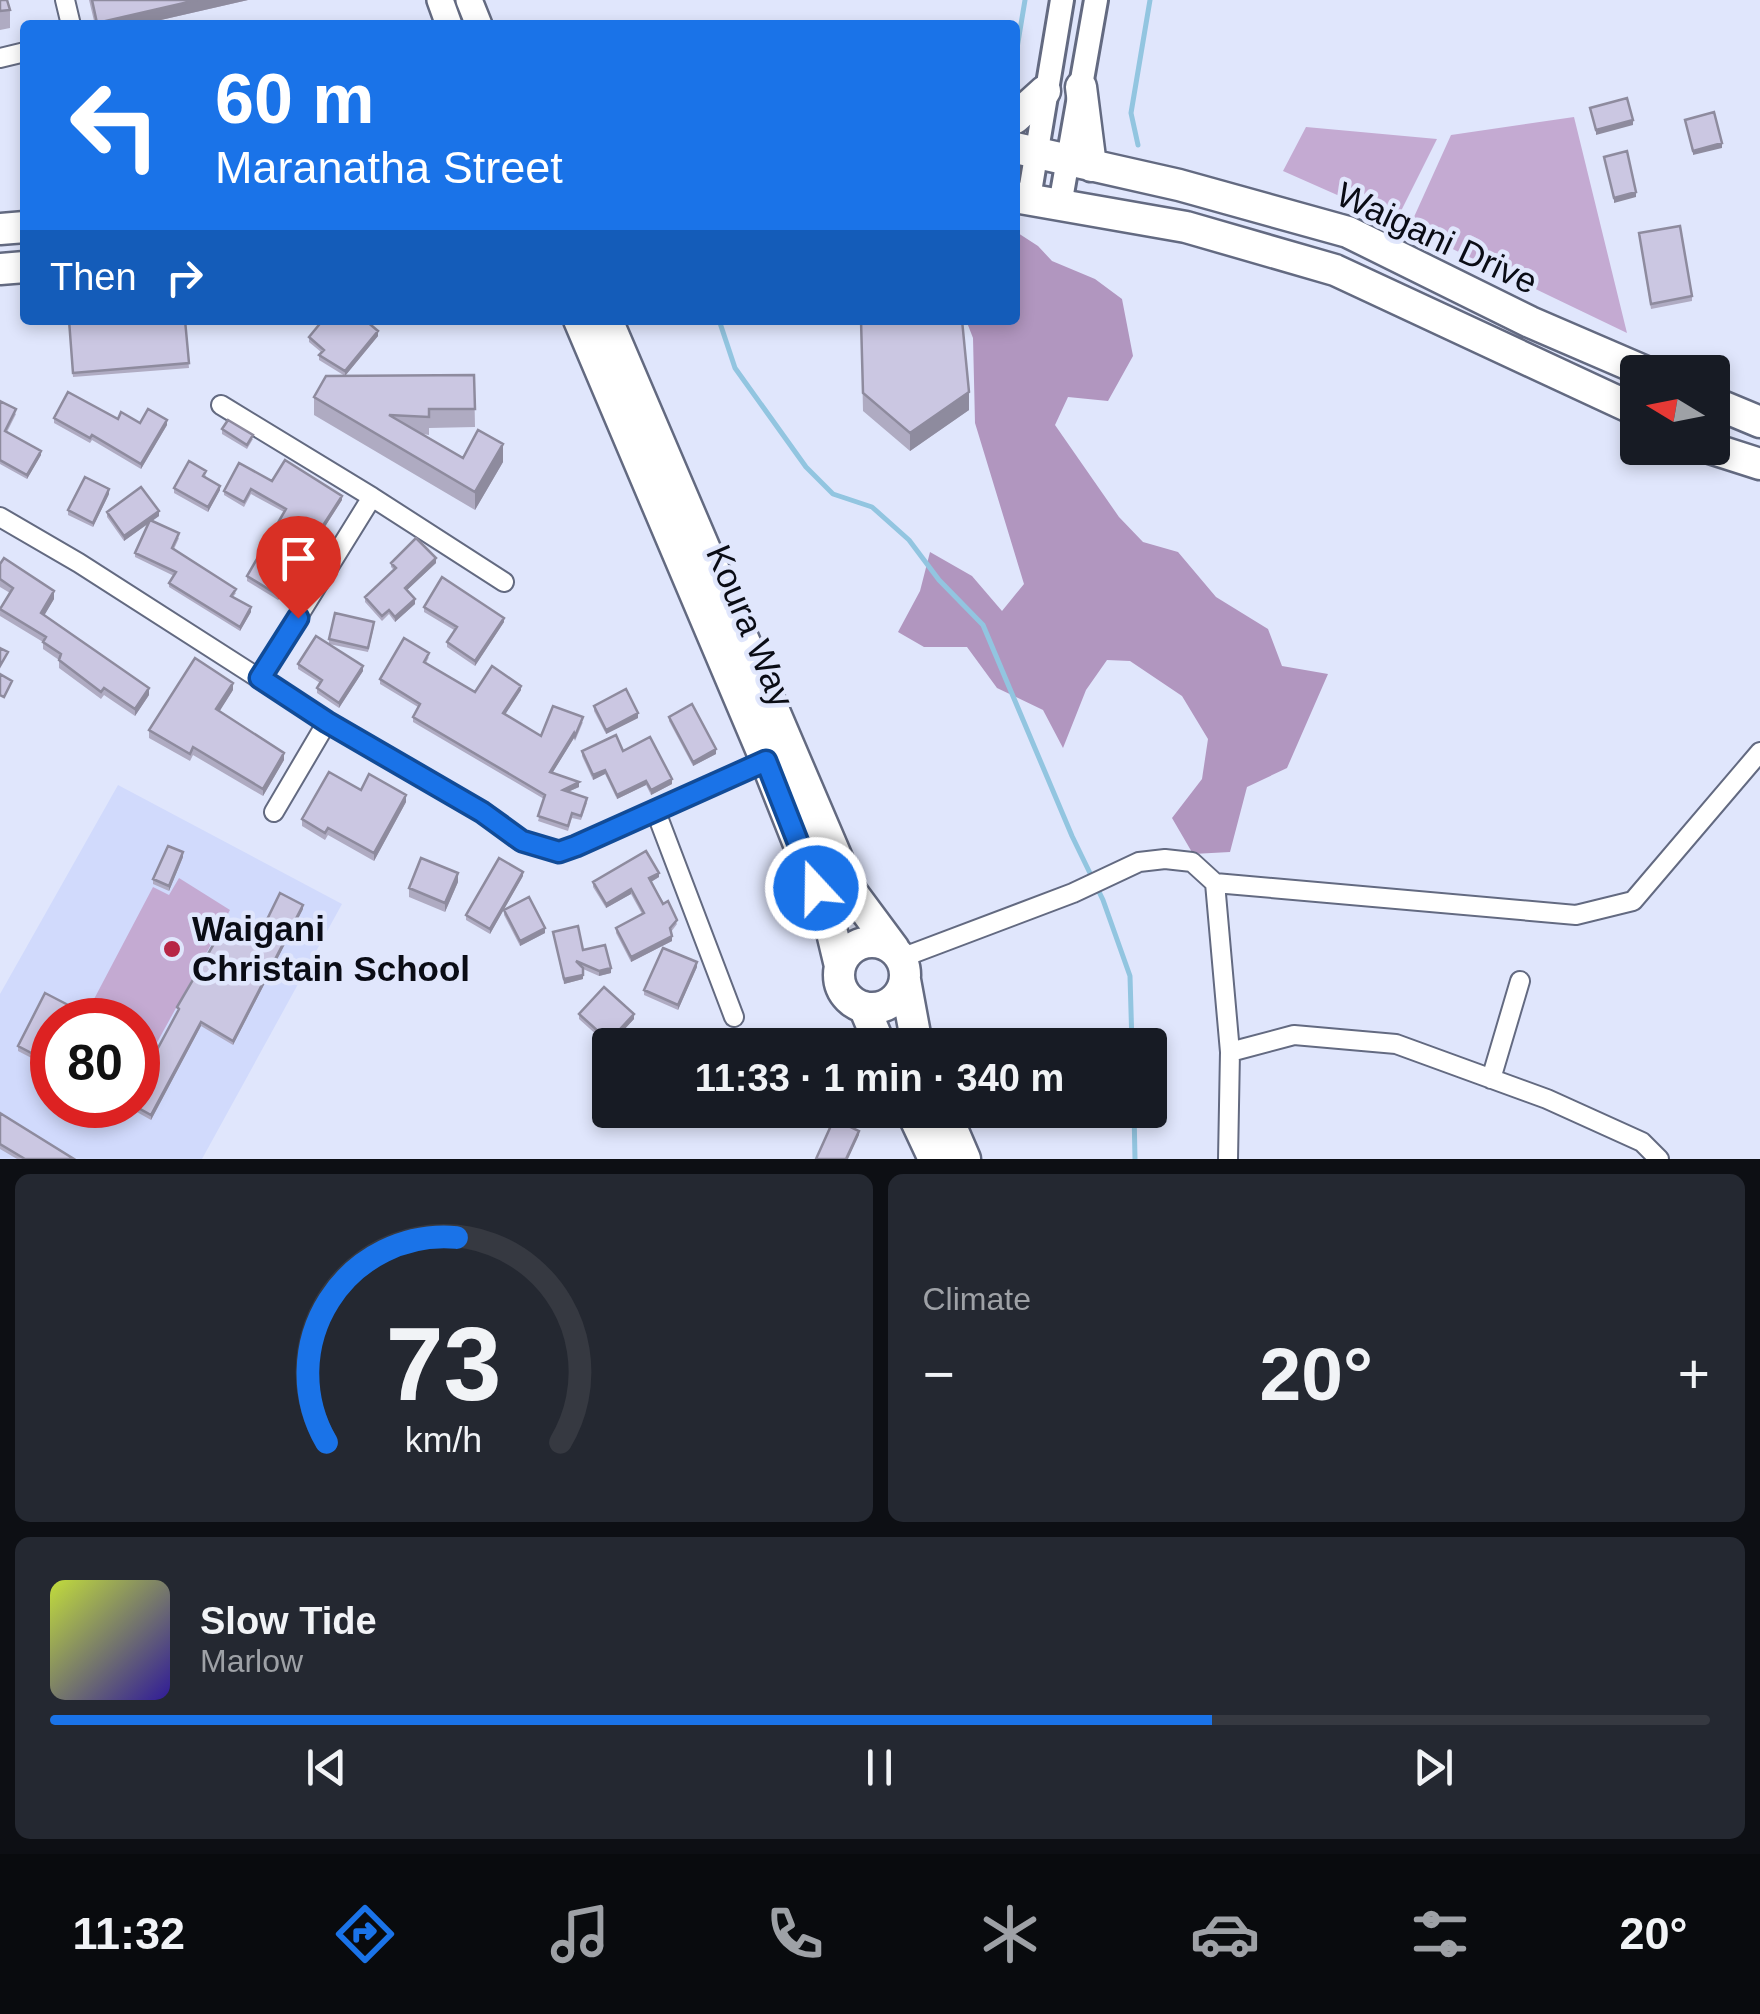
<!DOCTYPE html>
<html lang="en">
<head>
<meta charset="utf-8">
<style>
	body { margin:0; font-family:Helvetica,sans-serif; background:#242831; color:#f1f3f6; height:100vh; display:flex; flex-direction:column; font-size:38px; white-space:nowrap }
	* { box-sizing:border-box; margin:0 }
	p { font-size:32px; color:#9ea1a6 }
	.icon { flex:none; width:55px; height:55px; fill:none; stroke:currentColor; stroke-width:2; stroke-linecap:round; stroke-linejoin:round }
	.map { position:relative; height:1159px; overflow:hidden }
	.panel { display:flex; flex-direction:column; gap:15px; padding:15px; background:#0d0f14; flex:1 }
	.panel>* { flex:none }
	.top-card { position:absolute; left:20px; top:20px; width:1000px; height:305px; border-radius:10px; box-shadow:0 5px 15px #0003; background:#1a73e8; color:#fff; overflow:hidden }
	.needle { width:65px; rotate:280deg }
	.fabs { position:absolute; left:1620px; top:355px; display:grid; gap:20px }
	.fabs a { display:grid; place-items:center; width:110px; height:110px; border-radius:10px; background:#171b24; box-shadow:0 5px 15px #0003; font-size:50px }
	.speed { position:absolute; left:30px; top:998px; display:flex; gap:20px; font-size:50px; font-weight:700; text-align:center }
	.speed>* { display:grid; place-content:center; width:130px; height:130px; border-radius:50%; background:#171b24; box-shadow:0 5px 15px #0003; line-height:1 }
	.speed .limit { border:15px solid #d22; background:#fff; color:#111 }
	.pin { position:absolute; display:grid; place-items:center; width:85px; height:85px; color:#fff; margin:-102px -42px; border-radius:50% 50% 50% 0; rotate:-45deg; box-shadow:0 0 10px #0007 }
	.pin .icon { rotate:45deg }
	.me { position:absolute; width:110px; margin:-55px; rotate:339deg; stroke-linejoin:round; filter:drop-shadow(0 0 8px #0008) }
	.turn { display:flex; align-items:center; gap:35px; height:210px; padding:0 30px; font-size:45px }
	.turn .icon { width:130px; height:130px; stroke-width:2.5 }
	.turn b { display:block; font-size:70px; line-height:85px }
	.then { display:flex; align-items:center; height:95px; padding:0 30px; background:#0003; gap:20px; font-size:38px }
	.big { font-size:75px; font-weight:700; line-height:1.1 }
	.panel .widget { flex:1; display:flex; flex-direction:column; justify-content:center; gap:15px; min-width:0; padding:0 35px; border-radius:15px; background:#242831 }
	.panel .dial { align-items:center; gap:0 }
	.dial svg { height:260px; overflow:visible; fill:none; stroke:#363941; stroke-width:7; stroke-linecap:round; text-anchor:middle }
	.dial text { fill:#f1f3f6; stroke:none }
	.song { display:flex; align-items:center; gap:30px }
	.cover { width:120px; height:120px; border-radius:15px; background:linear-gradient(135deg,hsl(70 70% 55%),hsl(250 70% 35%)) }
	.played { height:10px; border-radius:5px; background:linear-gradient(90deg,#1a73e8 70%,#363941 70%) }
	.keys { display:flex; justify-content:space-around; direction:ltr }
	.heat { display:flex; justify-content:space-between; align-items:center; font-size:55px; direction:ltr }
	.panel .tiles { flex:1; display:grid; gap:15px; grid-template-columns:1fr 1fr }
	.widget:last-child { grid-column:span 2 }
	.trip { position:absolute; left:592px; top:1028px; width:575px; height:100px; border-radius:10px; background:#171b24; box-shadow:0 5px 15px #0003; font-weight:700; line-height:100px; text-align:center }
	.tab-bar { display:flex; height:160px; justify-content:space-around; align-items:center; background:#090b0e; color:#9ea1a6 }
	.tab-bar .icon { width:70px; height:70px }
	.tab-bar .selected { color:#1a73e8 }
	.tab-bar b { font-size:45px; color:#f1f3f6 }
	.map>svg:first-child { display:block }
</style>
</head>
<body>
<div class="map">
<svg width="1760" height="1159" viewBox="0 0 1760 1159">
	<rect width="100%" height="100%" fill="#e0e6fc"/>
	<path fill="#d1dafc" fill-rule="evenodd" d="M118 785 342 904 202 1159H0V994ZM52 1020H138V1105H52Z"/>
	<path fill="#c4aad2" d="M1574 117 1627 333 1409 228 1451 135Z
		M1306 127 1437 139 1396 221 1283 171Z
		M179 878 230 910 138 1077V1020H83L153 887 169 895Z"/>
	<path fill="#b196bf" d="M1015 231 1038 246 1052 261 1095 279 1122 299 1133 356 1108 401 1068 397 1055 425 1119 517 1143 542 1178 552 1216 597 1268 629 1282 666 1328 674 1287 768 1247 787 1230 852 1193 854 1172 818 1202 779 1208 739 1182 696 1130 661 1107 660 1086 690 1063 748 1043 710 997 688 967 647H924L898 632 920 591 930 552 972 576 1002 611 1024 584 975 423 973 338 966 320H1015Z"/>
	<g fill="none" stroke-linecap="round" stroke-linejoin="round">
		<path stroke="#92c5e0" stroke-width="5" d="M1015 60 1025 0
			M1138 145 1131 113 1150 0
			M719 320 735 368 806 467 833 494 872 507 909 540 939 580 983 625 1072 836 1103 900 1130 976 1132 1045
			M1134 1110 1135 1159"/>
		<defs>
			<path id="minor" d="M65 0 71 25
				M0 58 25 52
				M221 405 372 497 260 678
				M372 497 504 582
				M0 517 79 563 327 722 483 812 521 841 559 852 576 846 766 761
				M274 812 327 722
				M656 812 734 1017
				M1215 883 1230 1052 1228 1159
				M901 958 1073 893 1139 862 1165 859 1192 862 1215 883 1576 915 1633 901 1760 752
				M1230 1052 1294 1035 1396 1044 1547 1099 1642 1142 1659 1159
				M1491 1079 1520 981"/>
			<path id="tertiary" d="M1029 198 1062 0
				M1060 205 1096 0"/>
			<path id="secondary" d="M440 0 449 25
				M469 0 479 25"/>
			<path id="trunk" d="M1081 87 1091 166
				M1015 118 1045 91
				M1015 148 1179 185 1348 232 1530 322 1646 372
				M1015 197 1186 227 1335 270 1638 411
				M0 229 25 227
				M0 269 25 267
				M579 320 766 761 829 920 840 966
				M607 320 851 891 894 949
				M1712 402 1760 422
				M1710 448 1760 464
				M839 975a33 33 0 1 1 66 0a33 33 0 1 1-66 0Z
				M905 980 917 1045
				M864 1007 880 1045
				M911 1110 934 1159
				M944 1110 965 1159"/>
		</defs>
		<use href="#minor" stroke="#636a81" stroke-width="22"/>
		<use href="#tertiary" stroke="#636a81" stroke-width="28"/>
		<use href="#secondary" stroke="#636a81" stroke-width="30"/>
		<use href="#trunk" stroke="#636a81" stroke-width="35"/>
		<use href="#minor" stroke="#fff" stroke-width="18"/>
		<use href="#tertiary" stroke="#fff" stroke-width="22"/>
		<use href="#secondary" stroke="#fff" stroke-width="25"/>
		<use href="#trunk" stroke="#fff" stroke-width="30"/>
	</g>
	<path fill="#afabc2" d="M0 0 10 10V28L0 30Z
		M89 0H248L139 25H95Z
		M1639 233 1692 296V301L1651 309Z
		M69 320H185L189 368 73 377Z
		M861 320 969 410 910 451 863 411Z
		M378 336 345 376 319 360V355L321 352 309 342V337Z
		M474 375 475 427 429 428V435L423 434 463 458 503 462 475 510 314 415V397Z
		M0 401 16 414 7 432 41 455 27 479 0 464Z
		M54 418 118 419 140 423 167 425 141 469 92 440 90 443 54 423Z
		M222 429 253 439 247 449 222 434Z
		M206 475 205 477 220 490 208 512 174 493V488Z
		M272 481 342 500 278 600 247 581V576L284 512 251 494 244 507 224 495V491Z
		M109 494 93 527 68 515V510Z
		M107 512 159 516 152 521 179 538 174 549 236 593 233 597 251 612 240 631 169 587V583L174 576 135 557V553L148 523 124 541 107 517Z
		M391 563H436L407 590 415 604 395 622 389 614 382 621 365 602V597L394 570 391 567Z
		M0 564 54 599 44 615 149 695 135 716 104 695 101 699 59 668V660L43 649V642L0 616V609L10 593 0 587Z
		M424 607 504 622 475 666 447 647V642L454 630 424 612Z
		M374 626 368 652 329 644V639Z
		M429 657 426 663 475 692 521 690 505 714 541 736 583 722 575 741 574 738 552 773 579 787 568 792 587 803 581 820 572 818 568 831 538 821 544 799 413 722V717L418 707 380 684V679Z
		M298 664 363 671 339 708 317 693V688L320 683 298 669Z
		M233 690 219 711 284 760 263 796 193 755 190 761 149 738V730Z
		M594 706 638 718 606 734 594 711Z
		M669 717 716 754 693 766 669 721Z
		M582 751H623L672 784 651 795 646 785 617 799 605 774 593 780 582 756Z
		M361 790 406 802 374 861 328 835 325 840 302 826V819Z
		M183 857 169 891 153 884V879Z
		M523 876 490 934 466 920V915Z
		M659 877 651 882 677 924 671 932 672 941 631 962 616 933V928L642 914 631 894 606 908 593 887V882Z
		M458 882 445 912 409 897V888Z
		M303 909 233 1045 201 1026 151 1120 128 1107V1105H138L178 1012 177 1007 257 940Z
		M504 910 545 933 520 946 504 915Z
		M553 932 583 950 611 973 599 976 583 969V979L564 984Z
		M697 967 678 1010 644 995V990Z
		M45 993 70 1006V1010L65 1020H52V1045L43 1064 18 1051V1046Z
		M579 1014 634 1019 609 1046 579 1019Z
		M788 1110H826L824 1124 788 1120Z
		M0 1113 74 1159H17L0 1149Z"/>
	<path fill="#8e8b9e" d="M197 0H248L139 25H97V23Z
		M1633 120V125L1596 135V130Z
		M1722 143V148L1693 155V151Z
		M1636 192V197L1614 203V198Z
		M378 331V336L345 376V371Z
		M969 392V410L910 451V433Z
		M167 420V425L141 469V464Z
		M503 444V462L475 510V492Z
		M41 451V455L27 479V475Z
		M220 486V490L208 512V507Z
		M109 489V494L93 527V523Z
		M342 496V500L278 600V595Z
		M159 511V516L124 541V536Z
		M436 558V563L405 592V588Z
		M54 591V599L41 621V613Z
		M415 599V604L395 622V617Z
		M251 607V612L240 631V627Z
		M504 618V622L475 666V661Z
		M363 666V671L339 708V703Z
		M233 683V690L216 717V709Z
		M521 686V690L503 718V713Z
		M149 688V695L135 716V709Z
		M638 713V718L606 734V730Z
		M574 733V738L550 777V772Z
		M716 749V754L693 766V762Z
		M284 753V760L263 796V789Z
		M605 770V774L593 780V775Z
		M672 779V784L651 795V790Z
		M646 781V785L617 799V795Z
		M579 782V787L563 794V790Z
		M406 795V802L374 861V853Z
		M183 852V857L169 891V886Z
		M523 872V876L490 934V929Z
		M458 873V882L445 912V903Z
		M659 873V877L649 883V878Z
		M631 889V894L606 908V904Z
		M303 905V909L233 1045V1041Z
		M545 928V933L520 946V941Z
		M672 936V941L631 962V957Z
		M697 962V967L678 1010V1005Z
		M611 968V973L599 976V971Z
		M583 975V979L564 984V979Z
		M634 1014V1019L609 1046V1041Z
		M201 1022V1026L151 1120V1115Z
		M859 1131V1135L848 1159H846Z"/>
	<path fill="#cbc7e2" stroke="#8e8b9e" stroke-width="2.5" d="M0 0H7L10 10 0 11Z
		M92 0H197L97 23Z
		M1627 98 1633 120 1596 130 1590 108Z
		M1714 112 1722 143 1693 151 1685 120Z
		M1627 151 1636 192 1614 198 1604 157Z
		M1680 226 1692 296 1651 304 1639 233Z
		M69 320H185L189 363 73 373Z
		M323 320H365L378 331 345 371 319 355 324 350 309 337Z
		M861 320H962L969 392 910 433 863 393Z
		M474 375 475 409H429V417L389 415 463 458 478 430 503 444 475 492 314 397 326 376Z
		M68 392 118 419 121 412 140 423 148 409 167 420 141 464 92 435 90 438 54 418Z
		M0 401 16 409 5 431 41 451 27 475 0 460Z
		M228 420 253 435 247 445 222 429Z
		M285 460 342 496 278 595 247 576 286 509 251 489 244 502 224 491 239 463 272 481Z
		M189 461 206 471 203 476 220 486 208 507 174 488Z
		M85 477 109 489 93 523 68 510Z
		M141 487 159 511 124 536 107 512Z
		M150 520 179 533 172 548 236 589 231 596 251 607 240 627 169 583 176 572 135 553Z
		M416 538 436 558 405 588 415 599 395 617 389 610 382 616 365 597 396 568 391 563Z
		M4 558 54 591 41 613 149 688 135 709 104 688 101 692 59 660 61 654 43 642 46 637 0 609 13 588 0 579V564Z
		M442 577 504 618 475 661 447 642 457 627 424 607Z
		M335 613 374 622 368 648 329 639Z
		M316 636 363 666 339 703 317 688 322 680 298 664Z
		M404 638 429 653 424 662 475 692 492 666 521 686 503 713 541 736 553 706 583 717 575 736 574 733 550 772 579 782 563 790 587 798 581 816 572 813 568 826 538 816 545 795 413 717 420 704 380 679Z
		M0 648 8 652 0 666Z
		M195 658 233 683 216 709 284 753 263 789 193 747 190 754 149 730Z
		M0 674 12 681 4 697 0 695Z
		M626 689 638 713 606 730 594 706Z
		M692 704 716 749 693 762 669 717Z
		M616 735 623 751 650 737 672 779 651 790 646 781 617 795 605 770 593 775 582 751Z
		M329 772 361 790 369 774 406 795 374 853 328 828 325 833 302 819Z
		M168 846 183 852 169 886 153 879Z
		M646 851 659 873 649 878 663 904 668 901 677 920 670 928 672 936 631 957 616 928 644 913 631 889 606 904 593 882Z
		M421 858 458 873 445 903 409 888Z
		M499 858 523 872 490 929 466 915Z
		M280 893 303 905 233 1041 201 1022 151 1115 133 1105H138V1085L179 1009 177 1007 226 923 257 940Z
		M529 897 545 928 520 941 504 910Z
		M578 926 583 950 605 945 611 968 599 971 576 961 583 968V975L564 979 553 932Z
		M663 948 697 962 678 1005 644 990Z
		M604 987 634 1014 609 1041 579 1014Z
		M45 993 70 1006 63 1020H52V1040L43 1059 18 1046Z
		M788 1110H825L824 1119 788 1115Z
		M0 1113 74 1159H25L0 1144Z
		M834 1119 859 1131 846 1159H816Z"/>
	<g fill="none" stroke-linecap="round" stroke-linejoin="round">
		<defs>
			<path id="route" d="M298 618 260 678 327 722 482 812 522 841 559 852 576 846 766 761 816 888"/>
		</defs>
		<use href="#route" stroke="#114b97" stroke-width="25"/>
		<use href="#route" stroke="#1a73e8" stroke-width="18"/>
	</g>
	<circle fill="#b72646" stroke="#e0e6fc" stroke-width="4" cx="172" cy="949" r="10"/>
	<g text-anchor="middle" stroke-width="9" stroke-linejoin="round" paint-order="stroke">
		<g font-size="35" fill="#0a0c15" stroke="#e0e6fc">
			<text transform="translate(1437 238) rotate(25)" y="12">Waigani Drive</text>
			<text transform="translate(750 626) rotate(67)" y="12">Koura Way</text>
		</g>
		<g font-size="35" font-weight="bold" fill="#0a0c15" stroke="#e0e6fc" text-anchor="start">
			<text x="192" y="941">Waigani<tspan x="192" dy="40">Christain School</tspan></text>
		</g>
	</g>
</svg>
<div class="fabs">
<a><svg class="needle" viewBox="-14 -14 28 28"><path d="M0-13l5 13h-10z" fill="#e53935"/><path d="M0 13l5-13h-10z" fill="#9ea1a6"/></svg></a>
</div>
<div class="speed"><div class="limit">80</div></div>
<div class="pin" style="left:298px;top:618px;background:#d93025"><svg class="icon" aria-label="arrive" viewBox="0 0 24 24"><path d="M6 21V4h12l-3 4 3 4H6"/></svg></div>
<svg class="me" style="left:816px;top:888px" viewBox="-20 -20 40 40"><circle r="17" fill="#1a73e8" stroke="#fff" stroke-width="3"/><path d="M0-11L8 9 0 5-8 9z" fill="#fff"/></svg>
<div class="trip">11:33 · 1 min · 340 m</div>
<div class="top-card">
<div class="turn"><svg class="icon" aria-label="left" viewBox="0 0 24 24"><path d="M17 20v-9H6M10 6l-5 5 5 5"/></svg><div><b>60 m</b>Maranatha Street</div></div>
<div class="then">Then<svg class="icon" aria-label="right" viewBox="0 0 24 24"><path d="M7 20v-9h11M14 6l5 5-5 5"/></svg></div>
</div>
</div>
<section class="panel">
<div class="tiles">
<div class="widget dial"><svg viewBox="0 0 100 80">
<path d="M14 69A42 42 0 1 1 86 69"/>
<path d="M14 69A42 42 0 0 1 54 6" stroke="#1a73e8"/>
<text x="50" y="56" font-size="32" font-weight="700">73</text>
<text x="50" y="72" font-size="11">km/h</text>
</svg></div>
<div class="widget"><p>Climate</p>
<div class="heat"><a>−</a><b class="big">20°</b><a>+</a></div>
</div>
<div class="widget">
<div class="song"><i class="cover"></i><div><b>Slow Tide</b><p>Marlow</p></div></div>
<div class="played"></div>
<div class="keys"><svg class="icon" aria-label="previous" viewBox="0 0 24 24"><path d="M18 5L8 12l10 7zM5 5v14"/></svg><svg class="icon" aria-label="pause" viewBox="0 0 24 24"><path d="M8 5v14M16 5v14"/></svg><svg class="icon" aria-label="next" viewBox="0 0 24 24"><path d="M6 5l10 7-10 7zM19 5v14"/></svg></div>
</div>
</div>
</section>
<nav class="tab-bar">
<b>11:32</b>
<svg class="icon selected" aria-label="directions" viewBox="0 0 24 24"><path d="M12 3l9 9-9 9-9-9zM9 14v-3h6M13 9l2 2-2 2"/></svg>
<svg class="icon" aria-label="music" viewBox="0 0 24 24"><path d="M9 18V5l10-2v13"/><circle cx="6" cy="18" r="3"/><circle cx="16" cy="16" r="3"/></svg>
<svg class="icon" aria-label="phone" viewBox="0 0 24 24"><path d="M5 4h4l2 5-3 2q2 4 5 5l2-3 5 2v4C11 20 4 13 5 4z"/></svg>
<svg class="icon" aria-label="climate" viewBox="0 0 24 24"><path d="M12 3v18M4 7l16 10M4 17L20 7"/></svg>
<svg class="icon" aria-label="car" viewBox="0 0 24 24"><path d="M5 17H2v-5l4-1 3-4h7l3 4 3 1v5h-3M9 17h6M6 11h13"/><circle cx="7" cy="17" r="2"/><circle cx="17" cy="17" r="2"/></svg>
<svg class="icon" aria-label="filters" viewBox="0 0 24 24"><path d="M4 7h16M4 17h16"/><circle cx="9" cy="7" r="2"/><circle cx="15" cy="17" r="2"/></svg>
<b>20°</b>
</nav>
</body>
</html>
